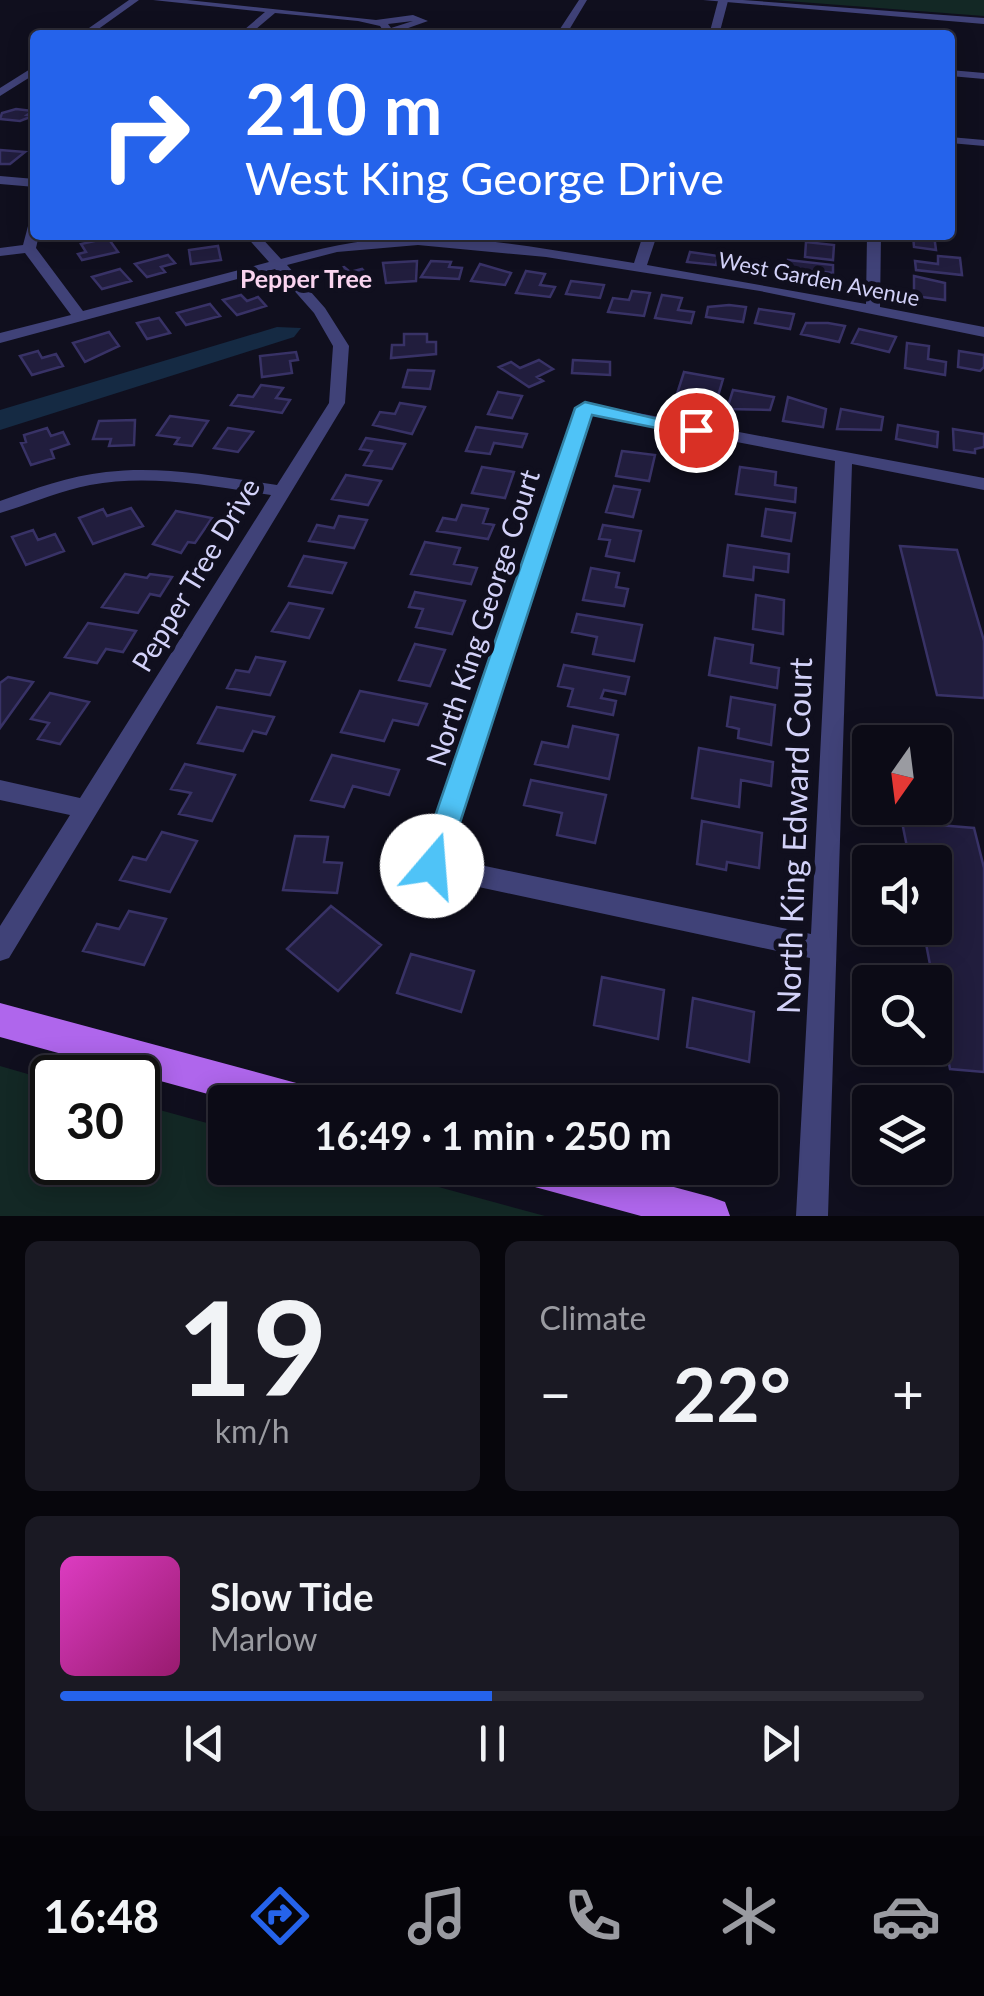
<!DOCTYPE html>
<html lang="en">
<head>
<meta charset="utf-8">
<style>
	body { margin:0; font-family:Lato,sans-serif; background:#1a1923; color:#f1f3f6; height:100vh; display:flex; flex-direction:column; font-size:38px; white-space:nowrap }
	* { box-sizing:border-box; margin:0 }
	p { font-size:32px; color:#9a9ba1 }
	.icon { flex:none; width:55px; height:55px; fill:none; stroke:currentColor; stroke-width:2; stroke-linecap:round; stroke-linejoin:round }
	.map { position:relative; height:1216px; overflow:hidden }
	.sheet { display:flex; flex-direction:column; gap:25px; padding:25px; background:#07060c; flex:1 }
	.sheet>* { flex:none }
	.guide { position:absolute; left:30px; top:30px; width:925px; height:210px; border-radius:10px; box-shadow:0 5px 25px #0003,0 0 0 2px #2c2b35; background:#2563eb; color:#fff; overflow:hidden }
	.needle { width:65px; rotate:194deg }
	.controls { position:absolute; left:852px; top:725px; display:grid; gap:20px }
	.controls a { display:grid; place-items:center; width:100px; height:100px; border-radius:10px; background:#0c0b16; box-shadow:0 5px 25px #0003,0 0 0 2px #2c2b35; font-size:50px }
	.speed { position:absolute; left:30px; top:1055px; display:flex; gap:20px; font-size:50px; font-weight:700; text-align:center }
	.speed>* { display:grid; place-content:center; width:130px; height:130px; border-radius:50%; background:#0c0b16; box-shadow:0 5px 25px #0003,0 0 0 2px #2c2b35; line-height:1 }
	.speed .limit { border:5px solid #111; border-radius:15px; background:#fff; color:#111 }
	.pin { position:absolute; display:grid; place-items:center; width:85px; height:85px; color:#fff; margin:-42px; border:5px solid #fff; border-radius:50%; box-shadow:0 2px 10px #0007 }
	.me { position:absolute; width:110px; margin:-55px; rotate:18deg; stroke-linejoin:round; filter:drop-shadow(0 0 8px #0008) }
	.turn { display:flex; align-items:center; gap:35px; height:210px; padding:0 50px; font-size:45px }
	.turn .icon { width:130px; height:130px; stroke-width:2.5 }
	.turn b { display:block; font-size:70px; line-height:85px }
	.big { font-size:75px; font-weight:700; line-height:1.1 }
	.sheet .widget { flex:1; display:flex; flex-direction:column; justify-content:center; gap:15px; min-width:0; padding:0 35px; border-radius:15px; background:#1a1923 }
	.sheet .dial { align-items:center; gap:0 }
	.dial b { font-size:130px; line-height:1 }
	.song { display:flex; align-items:center; gap:30px }
	.cover { width:120px; height:120px; border-radius:15px; background:linear-gradient(135deg,hsl(310 70% 55%),hsl(320 70% 35%)) }
	.played { height:10px; border-radius:5px; background:linear-gradient(90deg,#2563eb 50%,#2c2b35 50%) }
	.keys { display:flex; justify-content:space-around; direction:ltr }
	.heat { display:flex; justify-content:space-between; align-items:center; font-size:55px; direction:ltr }
	.sheet .tiles { flex:1; display:grid; gap:25px; grid-template-columns:1fr 1fr }
	.widget:last-child { grid-column:span 2 }
	.trip { position:absolute; left:208px; top:1085px; width:570px; height:100px; border-radius:10px; background:#0c0b16; box-shadow:0 5px 25px #0003,0 0 0 2px #2c2b35; font-weight:700; line-height:100px; text-align:center }
	.dock { display:flex; height:160px; justify-content:space-around; align-items:center; background:#050409; color:#9a9ba1 }
	.dock .icon { width:70px; height:70px }
	.dock .selected { color:#2563eb }
	.dock b { font-size:45px; color:#f1f3f6 }
	.map>svg:first-child { display:block }
</style>
</head>
<body>
<div class="map">
<svg width="984" height="1216" viewBox="0 0 984 1216">
	<rect width="100%" height="100%" fill="#100f1e"/>
	<path fill="#132825" d="M774 0H984V16Z
		M0 1066 52 1081V1162H138V1104L225 1128V1168H369L545 1216H0Z"/>
	<path fill="#152a43" d="M277 327 301 328 294 337 0 430V410Z"/>
	<path fill="#211d3d" stroke="#383266" stroke-width="2.5" d="M16 109 33 111 27 115 33 116 20 121 0 119 2 113Z
		M0 150 25 152 10 164H0Z
		M913 235H934L936 250 914 247Z
		M108 238 118 252 82 260 78 254 86 252 81 244Z
		M806 242 834 245 833 260 805 257Z
		M218 246 221 260 191 264 189 250Z
		M690 252 718 256 716 265 687 262Z
		M168 255 175 263 161 267 165 272 147 277 135 264Z
		M938 256 960 258 962 275 916 270 915 261 938 264Z
		M788 260 833 265V273L816 271 815 279 787 276Z
		M417 261 416 281 386 283 383 263Z
		M431 261 451 262 449 267 462 268 459 279 421 277Z
		M480 264 511 273 505 285 471 281Z
		M344 267 350 272 362 269 371 279 343 286 329 271Z
		M120 269 131 281 102 289 92 277Z
		M526 271 545 274 540 285 555 287 550 297 516 293Z
		M914 276 945 283V300L914 296Z
		M571 281 604 285 600 298 566 294Z
		M632 291 650 293 644 316 608 312 613 298 629 300Z
		M241 295 247 301 258 297 266 306 237 315 223 300Z
		M662 295 682 298 678 310 694 312 691 323 655 318Z
		M210 304 220 316 186 325 177 313Z
		M729 305 746 307 743 322 706 317 708 307Z
		M759 309 794 314 790 329 755 323Z
		M159 318 170 333 147 339 137 323Z
		M806 323H828L845 326 839 342 801 334Z
		M859 329 896 337 889 352 852 343Z
		M109 332 119 346 85 362 73 343Z
		M404 334H427V342H436V354L391 358 392 345H404Z
		M907 343 929 346 928 359 946 362 945 375 905 368Z
		M38 351 42 358 56 354 63 366 32 375 20 356Z
		M959 351 984 355V367L980 371 958 367Z
		M296 352 298 360 290 361 292 373 262 377 260 356Z
		M539 360 553 369 537 377 543 381 529 387 499 367 511 362 520 368Z
		M573 360 610 362V375L572 373Z
		M408 370 434 371 430 389 403 387Z
		M684 372 723 379 718 396 699 393 696 404 675 400Z
		M261 385 283 388 276 398 290 400 282 413 231 405 238 395 253 397Z
		M733 390 774 397 770 410 727 409Z
		M498 392 522 396 512 418 488 414Z
		M788 397 826 409 823 427 783 421Z
		M400 403 425 407 412 434 373 425 380 412 395 414Z
		M841 409 883 417 881 430 837 429Z
		M170 416 208 421 192 446 175 444 179 438 157 435Z
		M135 420 134 445 109 446 111 439H93L99 421Z
		M898 425 938 432 937 447 896 439Z
		M476 427 527 434 522 447 494 443 490 454 466 451Z
		M47 428 51 436 63 432 69 444 51 450 54 458 31 465 21 443 26 442 24 435Z
		M228 428 253 432 238 452 214 448Z
		M953 429 984 434V447L975 449V453L954 450Z
		M366 438 405 444 392 469 364 465 372 451 360 449Z
		M622 451 655 455 649 481 616 476Z
		M482 467 514 472 505 498 472 493Z
		M740 467 776 472 775 485 796 488 795 502 736 494Z
		M346 475 381 481 368 505 332 499Z
		M614 486 640 490 633 517 606 512Z
		M462 505 488 509 483 523 494 525 488 539 437 531 443 518 456 520Z
		M131 508 143 526 93 544 79 518 103 509 107 516Z
		M766 509 795 513 791 541 762 536Z
		M176 511 212 518 195 543 188 542 181 553 153 544Z
		M339 516 367 520 354 548 309 541 317 525 334 528Z
		M603 525 641 531 634 561 606 556 610 540 599 539Z
		M33 530 38 540 55 534 64 551 26 565 12 537Z
		M425 542 460 548 454 564 477 568 471 584 411 574Z
		M728 545 789 554 788 572 754 567 753 580 724 576Z
		M900 546 957 550 984 641V698L937 695Z
		M304 556 346 563 332 593 289 586Z
		M591 568 619 573 616 587 628 589 624 606 583 600Z
		M125 574 147 578 150 574 172 577 160 596 150 594 138 613 102 607Z
		M415 592 465 601 452 634 416 627 423 609 409 607Z
		M756 595 784 600 783 634 753 629Z
		M289 603 323 609 309 638 272 631Z
		M577 614 642 625 634 661 593 654 597 637 572 632Z
		M88 623 136 631 123 652 106 649 97 663 65 657Z
		M715 638 753 645 751 663 779 668 777 688 709 675Z
		M415 644 445 650 430 686 399 680Z
		M256 657 285 662 270 695 227 688 236 670 249 672Z
		M564 665 629 677 625 694 604 690 601 698 616 701 613 715 568 706 573 689 558 686Z
		M8 677 33 682 0 728V683Z
		M360 691 427 704 418 725 393 720 384 741 341 732Z
		M50 693 89 702 60 744 38 739 49 723 31 719Z
		M731 697 775 705 771 745 738 738 739 729 727 726Z
		M217 707 274 717 266 734 253 731 243 751 198 743Z
		M573 726 618 735 609 779 535 764 542 742 568 747Z
		M699 748 773 762 771 786 741 780 739 807 692 798Z
		M332 755 399 770 389 795 353 786 344 807 311 800Z
		M185 764 235 775 212 821 179 814 191 793 171 789Z
		M531 780 606 795 595 843 557 835 562 813 524 805Z
		M702 821 762 833 759 868 727 862 726 870 697 864Z
		M902 822 974 828 984 868V1072L950 1069 923 928H935V862H910Z
		M162 832 197 841 170 892 120 880 133 857 146 860Z
		M295 836 328 837 324 862 342 863 337 893 283 890Z
		M331 906 381 945 338 991 287 949Z
		M129 911 166 919 144 965 83 951 97 924 119 929Z
		M411 954 474 971 461 1012 397 993Z
		M602 977 664 990 658 1039 594 1025Z
		M693 998 754 1012 749 1062 687 1047Z"/>
	<g fill="none" stroke-linecap="round" stroke-linejoin="round">
		<path fill="#404278" fill-rule="evenodd" d="M129 0H139L90 35H79Z
			M153 0H187L376 20 413 15 428 21 394 33 396 35H386L380 26 358 21 275 13 249 35H238L265 12ZM413 21 391 28 388 24Z
			M579 0H587L566 35H556Z
			M718 1H728L719 35H709Z
			M35 66V74L0 96V88Z
			M950 70 984 73V79L950 76Z
			M950 137 984 140V146L950 143Z
			M0 176 35 179V187L0 184Z
			M35 222V235H39L36 248 83 311 269 262 245 235H259L281 259C325 247 371 237 418 237 490 237 563 252 634 263L643 235H657L647 265 866 304 867 235H881L880 307 984 327V337L760 291 546 257 418 245 337 252 287 265 325 308 349 346 345 403 9 958 0 961V926L70 815 0 800V780L80 798 271 495C211 486 150 474 90 485 59 491 30 504 0 513V501C34 489 69 476 106 472 163 465 221 477 277 485L329 403 333 346 314 313 275 269 0 343V333L71 315 25 253 0 256V248L23 245 28 226Z
			M585 403 984 478V490L852 464 828 1216H796L810 958 432 877 423 874 420 866 577 408ZM591 414 835 461 811 934 447 858Z"/>
		<path fill="#404278" fill-rule="evenodd" d="M703 0H743L984 18V24Z"/>
		<path fill="#af66ec" fill-rule="evenodd" d="M0 1003 300 1084 313 1089 318 1102H237L0 1037Z
			M516 1168H603L711 1197 725 1202 730 1216H641L535 1187 522 1181Z"/>
	</g>
	<path fill="#4fc3f7" stroke="#337fa1" stroke-width="2.5" d="M585 402 705 430 696 436 592 415 446 866 442 874 432 878 422 874 418 866 575 408Z"/>
	<g text-anchor="middle" stroke-width="10" stroke-linejoin="round" paint-order="stroke">
		<g font-size="22" fill="#d3d2f9" stroke="#100f1e">
			<text transform="translate(819 279) rotate(11)" y="8">West Garden Avenue</text>
		</g>
		<g font-size="25" font-weight="bold" fill="#fad4ef" stroke="#100f1e">
			<text x="306" y="288">Pepper Tree</text>
		</g>
		<g font-size="28" fill="#d3d2f9" stroke="#100f1e">
			<text transform="translate(196 575) rotate(-59)" y="10">Pepper Tree Drive</text>
			<text transform="translate(483 618) rotate(-72)" y="10">North King George Court</text>
		</g>
		<g font-size="32" fill="#d3d2f9" stroke="#100f1e">
			<text transform="translate(795 836) rotate(-88)" y="11">North King Edward Court</text>
		</g>
	</g>
</svg>
<div class="controls">
<a><svg class="needle" viewBox="-14 -14 28 28"><path d="M0-13l5 13h-10z" fill="#e53935"/><path d="M0 13l5-13h-10z" fill="#9a9ba1"/></svg></a>
<a><svg class="icon" aria-label="sound" viewBox="0 0 24 24"><path d="M4 9h4l5-4v14l-5-4H4zM17 9q2 3 0 6"/></svg></a>
<a><svg class="icon" aria-label="search" viewBox="0 0 24 24"><circle cx="10" cy="10" r="6"/><path d="M15 15l6 6"/></svg></a>
<a><svg class="icon" aria-label="layers" viewBox="0 0 24 24"><path d="M12 4l9 5-9 5-9-5zM3 14l9 5 9-5"/></svg></a>
</div>
<div class="speed"><div class="limit">30</div></div>
<div class="pin" style="left:696px;top:430px;background:#d93025"><svg class="icon" aria-label="arrive" viewBox="0 0 24 24"><path d="M6 21V4h12l-3 4 3 4H6"/></svg></div>
<svg class="me" style="left:432px;top:866px" viewBox="-20 -20 40 40"><circle r="19" fill="#fff"/><path d="M0-13L10 11 0 6-10 11z" fill="#4fc3f7"/></svg>
<div class="trip">16:49 · 1 min · 250 m</div>
<div class="guide">
<div class="turn"><svg class="icon" aria-label="right" viewBox="0 0 24 24"><path d="M7 20v-9h11M14 6l5 5-5 5"/></svg><div><b>210 m</b>West King George Drive</div></div>
</div>
</div>
<section class="sheet">
<div class="tiles">
<div class="widget dial"><b>19</b><p>km/h</p></div>
<div class="widget"><p>Climate</p>
<div class="heat"><a>−</a><b class="big">22°</b><a>+</a></div>
</div>
<div class="widget">
<div class="song"><i class="cover"></i><div><b>Slow Tide</b><p>Marlow</p></div></div>
<div class="played"></div>
<div class="keys"><svg class="icon" aria-label="previous" viewBox="0 0 24 24"><path d="M18 5L8 12l10 7zM5 5v14"/></svg><svg class="icon" aria-label="pause" viewBox="0 0 24 24"><path d="M8 5v14M16 5v14"/></svg><svg class="icon" aria-label="next" viewBox="0 0 24 24"><path d="M6 5l10 7-10 7zM19 5v14"/></svg></div>
</div>
</div>
</section>
<nav class="dock">
<b>16:48</b>
<svg class="icon selected" aria-label="directions" viewBox="0 0 24 24"><path d="M12 3l9 9-9 9-9-9zM9 14v-3h6M13 9l2 2-2 2"/></svg>
<svg class="icon" aria-label="music" viewBox="0 0 24 24"><path d="M9 18V5l10-2v13"/><circle cx="6" cy="18" r="3"/><circle cx="16" cy="16" r="3"/></svg>
<svg class="icon" aria-label="phone" viewBox="0 0 24 24"><path d="M5 4h4l2 5-3 2q2 4 5 5l2-3 5 2v4C11 20 4 13 5 4z"/></svg>
<svg class="icon" aria-label="climate" viewBox="0 0 24 24"><path d="M12 3v18M4 7l16 10M4 17L20 7"/></svg>
<svg class="icon" aria-label="car" viewBox="0 0 24 24"><path d="M5 17H2v-5l4-1 3-4h7l3 4 3 1v5h-3M9 17h6M6 11h13"/><circle cx="7" cy="17" r="2"/><circle cx="17" cy="17" r="2"/></svg>
</nav>
</body>
</html>
